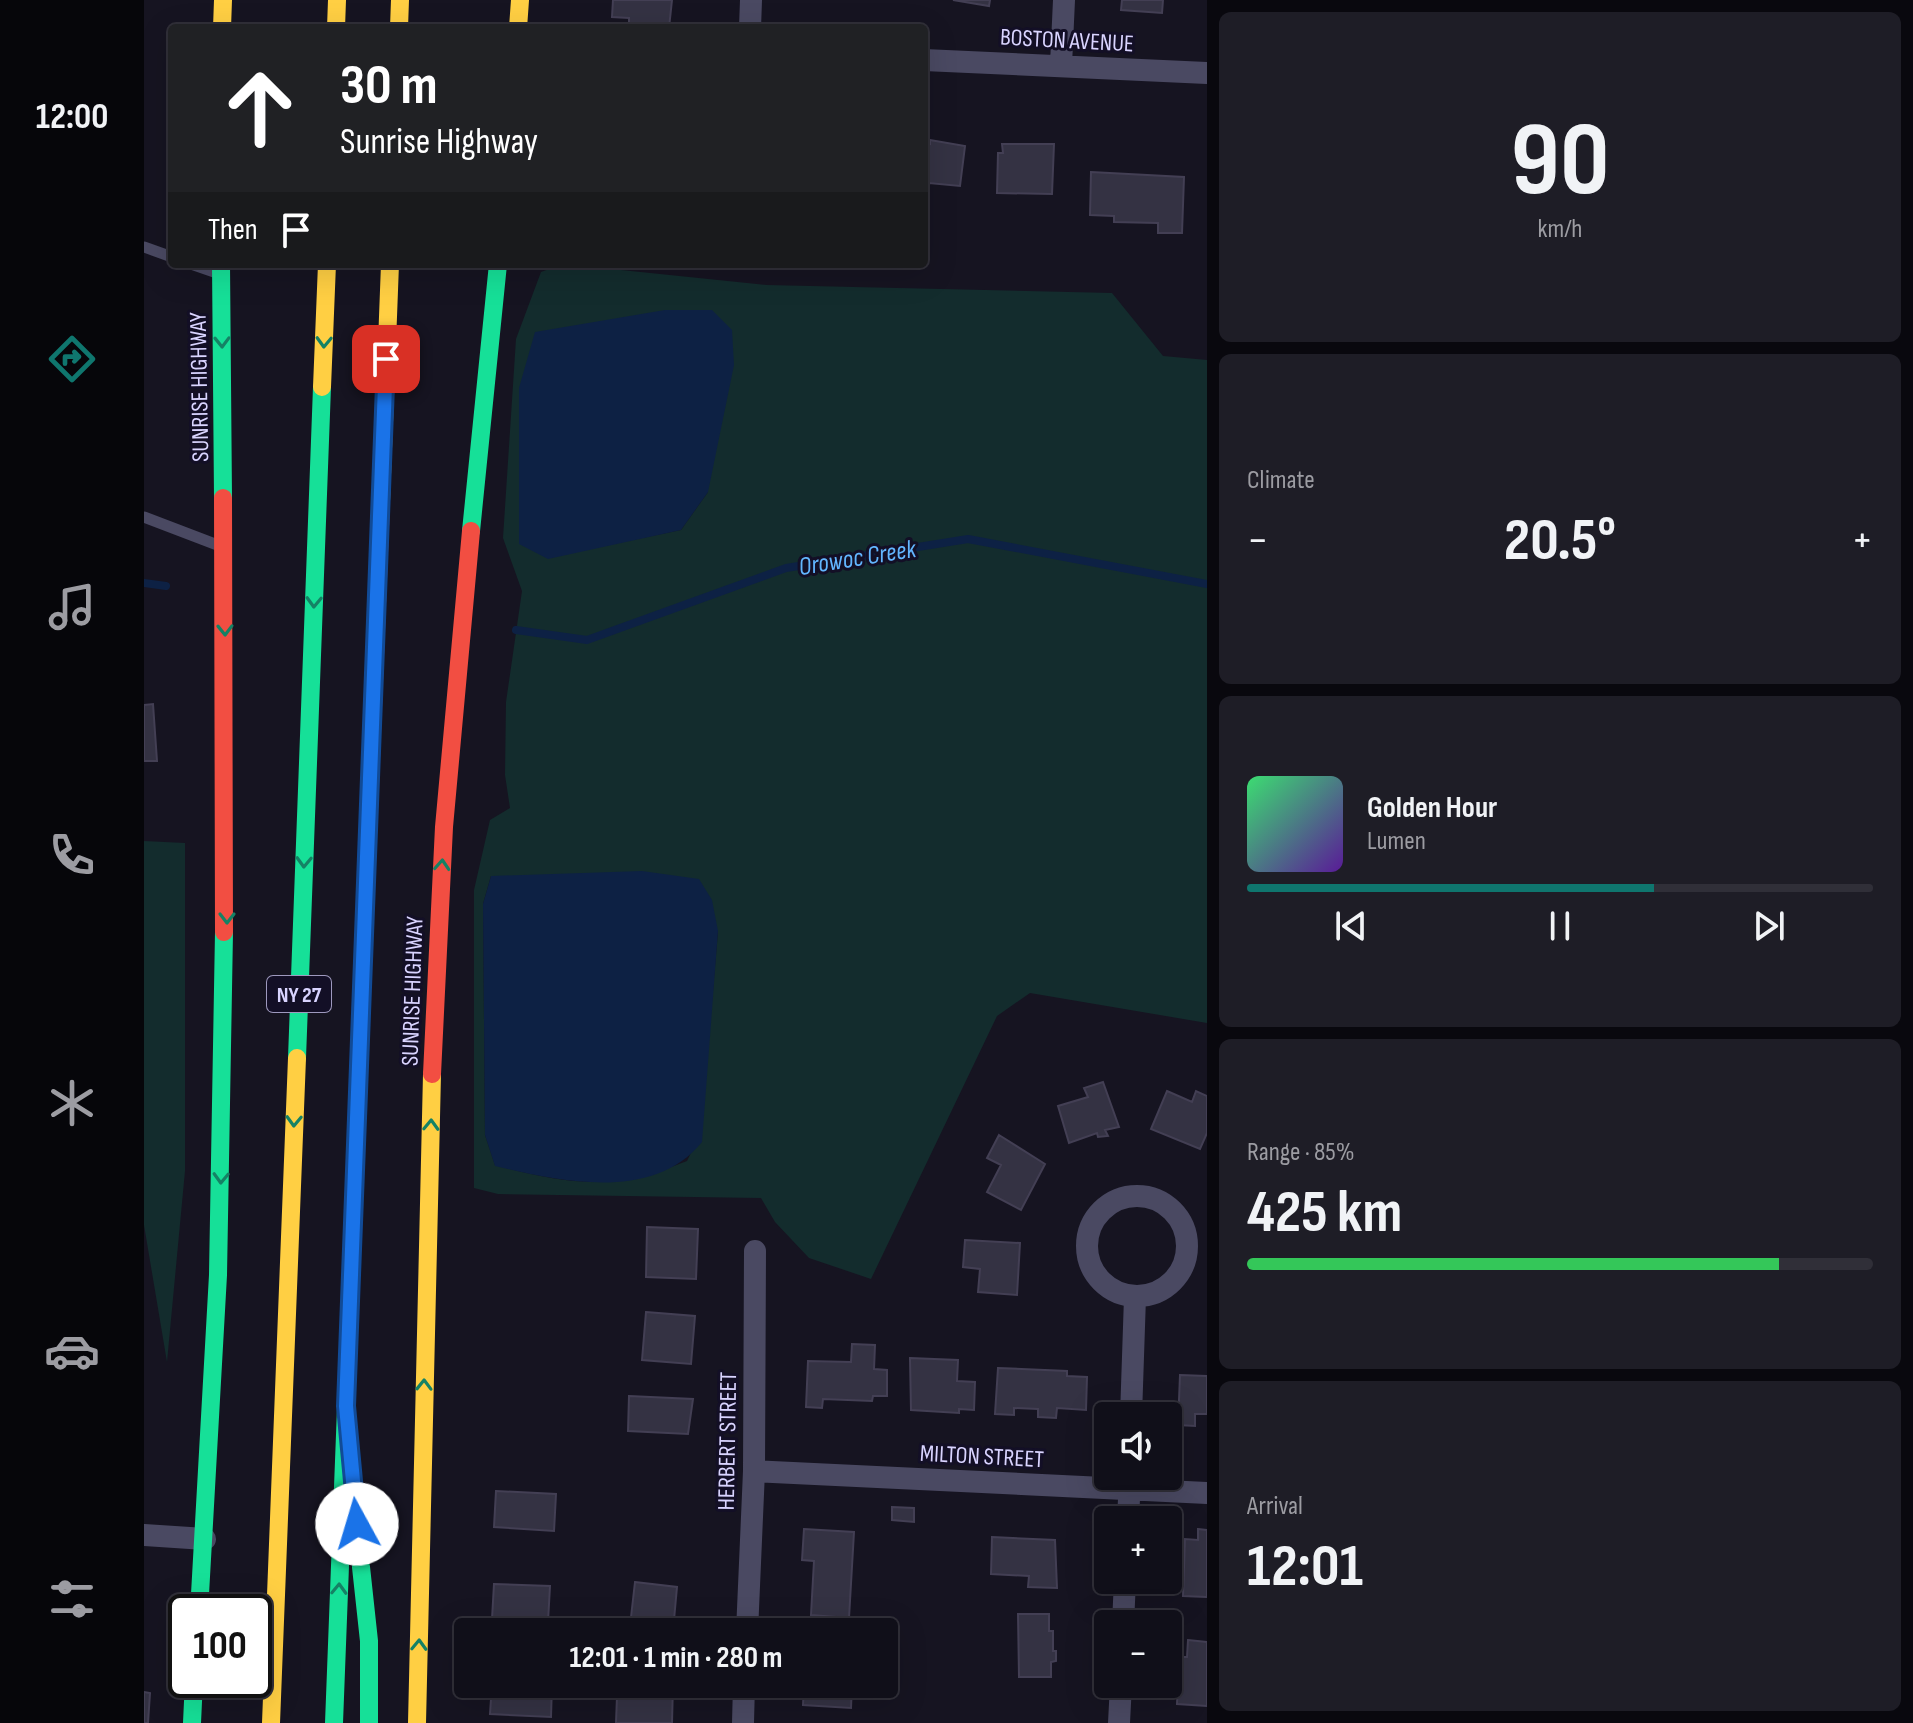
<!DOCTYPE html>
<html lang="en">
<head>
<meta charset="utf-8">
<style>
	body { margin:0; font-family:"Sofia Sans Condensed",sans-serif; background:#1e1d26; color:#f1f3f6; height:100vh; display:flex; flex-direction:column; font-size:30px; white-space:nowrap }
	* { box-sizing:border-box; margin:0 }
	p { font-size:26px; color:#9c9ca2 }
	.icon { flex:none; width:44px; height:44px; fill:none; stroke:currentColor; stroke-width:2; stroke-linecap:round; stroke-linejoin:round }
	.map { position:relative; flex:1; overflow:hidden }
	.sheet { display:flex; flex-direction:column; gap:12px; padding:12px; background:#09080e; width:706px }
	.sheet>* { flex:none }
	.banner { position:absolute; left:24px; top:24px; width:760px; height:244px; border-radius:8px; box-shadow:0 8px 32px #0002,0 0 0 2px #302f38; background:#202124; color:#fff; overflow:hidden }
	.tools { position:absolute; left:950px; top:1402px; display:grid; gap:16px }
	.tools a { display:grid; place-items:center; width:88px; height:88px; border-radius:8px; background:#100f19; box-shadow:0 8px 32px #0002,0 0 0 2px #302f38; font-size:40px }
	.speed { position:absolute; left:24px; top:1594px; display:flex; gap:16px; font-size:40px; font-weight:700; text-align:center }
	.speed>* { display:grid; place-content:center; width:104px; height:104px; border-radius:50%; background:#100f19; box-shadow:0 8px 32px #0002,0 0 0 2px #302f38; line-height:1 }
	.speed .limit { border:4px solid #111; border-radius:12px; background:#fff; color:#111 }
	.pin { position:absolute; display:grid; place-items:center; width:68px; height:68px; color:#fff; margin:-34px; border-radius:16px; box-shadow:0 4px 12px #0006 }
	.me { position:absolute; width:88px; margin:-44px; rotate:354deg; stroke-linejoin:round; filter:drop-shadow(0 0 6px #0008) }
	.turn { display:flex; align-items:center; gap:28px; height:168px; padding:0 40px; font-size:36px }
	.turn .icon { width:104px; height:104px; stroke-width:2.5 }
	.turn b { display:block; font-size:56px; line-height:68px }
	.then { display:flex; align-items:center; height:76px; padding:0 40px; background:#0003; gap:16px; font-size:30px }
	.big { font-size:60px; font-weight:700; line-height:1.1 }
	.sheet .card { flex:1; display:flex; flex-direction:column; justify-content:center; gap:12px; min-width:0; padding:0 28px; border-radius:12px; background:#1e1d26 }
	.sheet .dial { align-items:center; gap:0 }
	.dial b { font-size:104px; line-height:1 }
	.song { display:flex; align-items:center; gap:24px }
	.cover { width:96px; height:96px; border-radius:12px; background:linear-gradient(135deg,hsl(140 70% 55%),hsl(270 70% 35%)) }
	.played { height:8px; border-radius:4px; background:linear-gradient(90deg,#0f766e 65%,#302f38 65%) }
	.keys { display:flex; justify-content:space-around; direction:ltr }
	.heat { display:flex; justify-content:space-between; align-items:center; font-size:44px; direction:ltr }
	.charge { height:12px; border-radius:6px; background:linear-gradient(90deg,#34c759 85%,#302f38 0) }
	.trip { position:absolute; left:310px; top:1618px; width:444px; height:80px; border-radius:8px; background:#100f19; box-shadow:0 8px 32px #0002,0 0 0 2px #302f38; font-weight:700; line-height:80px; text-align:center }
	main { display:flex; flex:1; min-height:0 }
	.dock { display:flex; flex-direction:column; width:144px; justify-content:space-around; align-items:center; background:#06060a; color:#9c9ca2 }
	.dock .icon { width:56px; height:56px }
	.dock .current { color:#0f766e }
	.dock b { font-size:36px; color:#f1f3f6 }
	.map>svg:first-child { display:block }
</style>
</head>
<body>
<main>
<nav class="dock">
<b>12:00</b>
<svg class="icon current" aria-label="directions" viewBox="0 0 24 24"><path d="M12 3l9 9-9 9-9-9zM9 14v-3h6M13 9l2 2-2 2"/></svg>
<svg class="icon" aria-label="music" viewBox="0 0 24 24"><path d="M9 18V5l10-2v13"/><circle cx="6" cy="18" r="3"/><circle cx="16" cy="16" r="3"/></svg>
<svg class="icon" aria-label="phone" viewBox="0 0 24 24"><path d="M5 4h4l2 5-3 2q2 4 5 5l2-3 5 2v4C11 20 4 13 5 4z"/></svg>
<svg class="icon" aria-label="climate" viewBox="0 0 24 24"><path d="M12 3v18M4 7l16 10M4 17L20 7"/></svg>
<svg class="icon" aria-label="car" viewBox="0 0 24 24"><path d="M5 17H2v-5l4-1 3-4h7l3 4 3 1v5h-3M9 17h6M6 11h13"/><circle cx="7" cy="17" r="2"/><circle cx="17" cy="17" r="2"/></svg>
<svg class="icon" aria-label="filters" viewBox="0 0 24 24"><path d="M4 7h16M4 17h16"/><circle cx="9" cy="7" r="2"/><circle cx="15" cy="17" r="2"/></svg>
</nav>
<div class="map">
<svg width="1063" height="1723" viewBox="0 0 1063 1723">
	<rect width="100%" height="100%" fill="#161421"/>
	<path fill="#132c2d" fill-rule="evenodd" d="M419 264 623 285 968 293 1019 356 1063 360V1023L886 993 853 1016 727 1279 665 1258 631 1222 617 1198 354 1194 330 1188V890L346 820 366 808 361 775 362 702 378 591 359 538 372 339 397 272ZM564 492 537 530 464 545ZM347 876 574 931 557 1132 543 1161C470 1191 426 1185 351 1165L341 1135 339 904Z
		M0 841 41 843V1171L23 1362 0 1225Z"/>
	<path fill="#0d2144" d="M521 310H568L588 330 590 365 564 492 537 530 404 559 375 544V388L391 332Z
		M498 871 555 879 568 900 574 931 558 1142C510 1202 417 1182 351 1166L341 1135 339 904 347 876Z"/>
	<g fill="none" stroke-linecap="round" stroke-linejoin="round">
		<path stroke="#0d2144" stroke-width="8" d="M0 583 22 586
			M372 630 443 640 642 568 824 539 1063 584"/>
	</g>
	<path fill="#343243" stroke="#433f54" stroke-width="2" d="M469 0H528L525 28H485V18L468 17Z
		M809 0H846L845 6Z
		M978 0H1019L1018 13 977 10Z
		M786 140 821 146 816 186 785 183 782 204 780 143 786 144Z
		M858 144H910L908 194 853 193 854 153H859Z
		M947 172 1040 177 1038 233H1014V223L970 222V216L946 215Z
		M9 704 13 761H0V705Z
		M959 1082 975 1127 961 1130 964 1136 954 1137 953 1133 925 1143 914 1106 944 1097 940 1088Z
		M1023 1091 1048 1102 1052 1091 1063 1096V1133L1056 1149 1007 1129Z
		M855 1135 901 1164 877 1210 843 1192 857 1165 843 1158Z
		M503 1227 554 1229 552 1279 502 1277Z
		M821 1240 876 1243 873 1295 834 1292 836 1269 819 1267Z
		M502 1312 551 1316 547 1364 498 1360Z
		M708 1344 731 1345 730 1369 743 1370V1396H729L728 1401 679 1399 678 1408 662 1407 664 1361 707 1362Z
		M766 1358 814 1360 813 1381 831 1382 830 1410 815 1409V1413L767 1410Z
		M854 1368 923 1371V1376L943 1377 942 1410 913 1408 912 1418 894 1417V1409L870 1408V1415L851 1414Z
		M1036 1375 1063 1376V1414H1051V1426L1034 1425Z
		M485 1396 549 1399 544 1434 484 1431Z
		M352 1491 412 1494 410 1531 350 1527Z
		M748 1507 770 1508V1522L748 1520Z
		M660 1529 710 1532 705 1618 667 1615 670 1561 658 1560Z
		M1054 1529 1063 1530V1597L1039 1596 1041 1539 1054 1540Z
		M848 1537 911 1540 913 1588 884 1587 885 1576 847 1574Z
		M491 1582 533 1587 529 1631 486 1626Z
		M350 1584 406 1586 404 1622 348 1619Z
		M874 1614H905V1631H909V1651H912V1661L907 1662V1677H875Z
		M1044 1640 1063 1642V1706L1033 1704 1035 1657H1043Z
		M348 1684H408L407 1717 346 1714Z
		M491 1684H529L528 1723H472L473 1696 490 1697Z
		M660 1684H708L707 1708 659 1705Z
		M0 1692 6 1693 4 1723H0Z"/>
	<g fill="none" stroke-linecap="round" stroke-linejoin="round">
		<path stroke="#4a4962" stroke-width="11" d="M0 247 28 257
			M47 264 73 273
			M0 517 76 546"/>
		<path stroke="#4a4962" stroke-width="22" d="M606 28 607 0
			M780 60 1063 73
			M917 65 920 0
			M943 1246a50 50 0 1 1 100 0a50 50 0 1 1-100 0Z
			M987 1416 991 1297
			M610 1471 1063 1493
			M984 1520 986 1477
			M0 1535 61 1539
			M979 1624 981 1580
			M603 1632 610 1471 611 1251
			M599 1723 600 1684
			M975 1723 977 1684"/>
		<path stroke="#16e098" stroke-width="18" d="M77 264 79 498
			M327 531 354 264
			M153 1058 178 387
			M217 1567 225 1641V1723
			M55 1612 74 1275 80 932
			M48 1723 50 1680
			M190 1723 218 989"/>
		<path stroke="#ffcf43" stroke-width="18" d="M78 28 79 0
			M192 28 193 0
			M255 28 256 0
			M374 28 376 0
			M178 387 183 264
			M237 501 246 264
			M127 1723 153 1058
			M273 1723 288 1074"/>
		<path stroke="#f24e42" stroke-width="18" d="M79 498 80 932
			M218 989 237 501
			M288 1074 300 827 327 531"/>
	</g>
	<defs><path id="oneway-chevron" d="M-2-3.5L2.5 0L-2 3.5" fill="none" stroke-width="1.6" stroke-linecap="round" stroke-linejoin="round" transform="scale(2)"/></defs>
	<g stroke="#158265">
		<use href="#oneway-chevron" transform="translate(78 342) rotate(89)"/>
		<use href="#oneway-chevron" transform="translate(180 342) rotate(92)"/>
		<use href="#oneway-chevron" transform="translate(170 602) rotate(92)"/>
		<use href="#oneway-chevron" transform="translate(81 630) rotate(89)"/>
		<use href="#oneway-chevron" transform="translate(160 862) rotate(92)"/>
		<use href="#oneway-chevron" transform="translate(298 865) rotate(-86)"/>
		<use href="#oneway-chevron" transform="translate(83 918) rotate(90)"/>
		<use href="#oneway-chevron" transform="translate(150 1121) rotate(92)"/>
		<use href="#oneway-chevron" transform="translate(287 1125) rotate(-88)"/>
		<use href="#oneway-chevron" transform="translate(77 1178) rotate(92)"/>
		<use href="#oneway-chevron" transform="translate(280 1385) rotate(-89)"/>
		<use href="#oneway-chevron" transform="translate(195 1589) rotate(-88)"/>
		<use href="#oneway-chevron" transform="translate(275 1645) rotate(-88)"/>
	</g>
	<g fill="none" stroke-linecap="round" stroke-linejoin="round">
		<defs>
			<path id="route" d="M213 1524 202 1406 242 359"/>
		</defs>
		<use href="#route" stroke="#114b97" stroke-width="20"/>
		<use href="#route" stroke="#1a73e8" stroke-width="14"/>
	</g>
	<g text-anchor="middle" stroke-width="6" stroke-linejoin="round" paint-order="stroke">
		<rect fill="#130f26" stroke="#9e99be" stroke-width="2" x="123" y="976" width="64" height="36" rx="6"/>
		<g font-size="22" font-weight="bold" fill="#d9d4ff">
			<text x="155" y="1002">NY 27</text>
		</g>
		<g font-size="24" fill="#d9d4ff" stroke="#130f26">
			<text transform="translate(923 40) rotate(3)" y="8">BOSTON AVENUE</text>
			<text transform="translate(55 387) rotate(-91)" y="8">SUNRISE HIGHWAY</text>
			<text transform="translate(268 991) rotate(-88)" y="8">SUNRISE HIGHWAY</text>
			<text transform="translate(583 1441) rotate(-89)" y="8">HERBERT STREET</text>
			<text transform="translate(838 1456) rotate(3)" y="8">MILTON STREET</text>
		</g>
		<g font-size="26" font-style="italic" fill="#62b6ff" stroke="#130f26">
			<text transform="translate(713 557) rotate(-9)" y="9">Orowoc Creek</text>
		</g>
	</g>
</svg>
<div class="tools">
<a><svg class="icon" aria-label="sound" viewBox="0 0 24 24"><path d="M4 9h4l5-4v14l-5-4H4zM17 9q2 3 0 6"/></svg></a>
<a>+</a>
<a>−</a>
</div>
<div class="speed"><div class="limit">100</div></div>
<div class="pin" style="left:242px;top:359px;background:#d93025"><svg class="icon" aria-label="arrive" viewBox="0 0 24 24"><path d="M6 21V4h12l-3 4 3 4H6"/></svg></div>
<svg class="me" style="left:213px;top:1524px" viewBox="-20 -20 40 40"><circle r="19" fill="#fff"/><path d="M0-13L10 11 0 6-10 11z" fill="#1a73e8"/></svg>
<div class="trip">12:01 · 1 min · 280 m</div>
<div class="banner">
<div class="turn"><svg class="icon" aria-label="ahead" viewBox="0 0 24 24"><path d="M12 20V5M6 11l6-6 6 6"/></svg><div><b>30 m</b>Sunrise Highway</div></div>
<div class="then">Then<svg class="icon" aria-label="arrive" viewBox="0 0 24 24"><path d="M6 21V4h12l-3 4 3 4H6"/></svg></div>
</div>
</div>
<section class="sheet">
<div class="card dial"><b>90</b><p>km/h</p></div>
<div class="card"><p>Climate</p>
<div class="heat"><a>−</a><b class="big">20.5°</b><a>+</a></div>
</div>
<div class="card">
<div class="song"><i class="cover"></i><div><b>Golden Hour</b><p>Lumen</p></div></div>
<div class="played"></div>
<div class="keys"><svg class="icon" aria-label="previous" viewBox="0 0 24 24"><path d="M18 5L8 12l10 7zM5 5v14"/></svg><svg class="icon" aria-label="pause" viewBox="0 0 24 24"><path d="M8 5v14M16 5v14"/></svg><svg class="icon" aria-label="next" viewBox="0 0 24 24"><path d="M6 5l10 7-10 7zM19 5v14"/></svg></div>
</div>
<div class="card"><p>Range · 85%</p><b class="big">425 km</b><div class="charge"></div></div>
<div class="card"><p>Arrival</p><b class="big">12:01</b></div>
</section>
</main>
</body>
</html>
